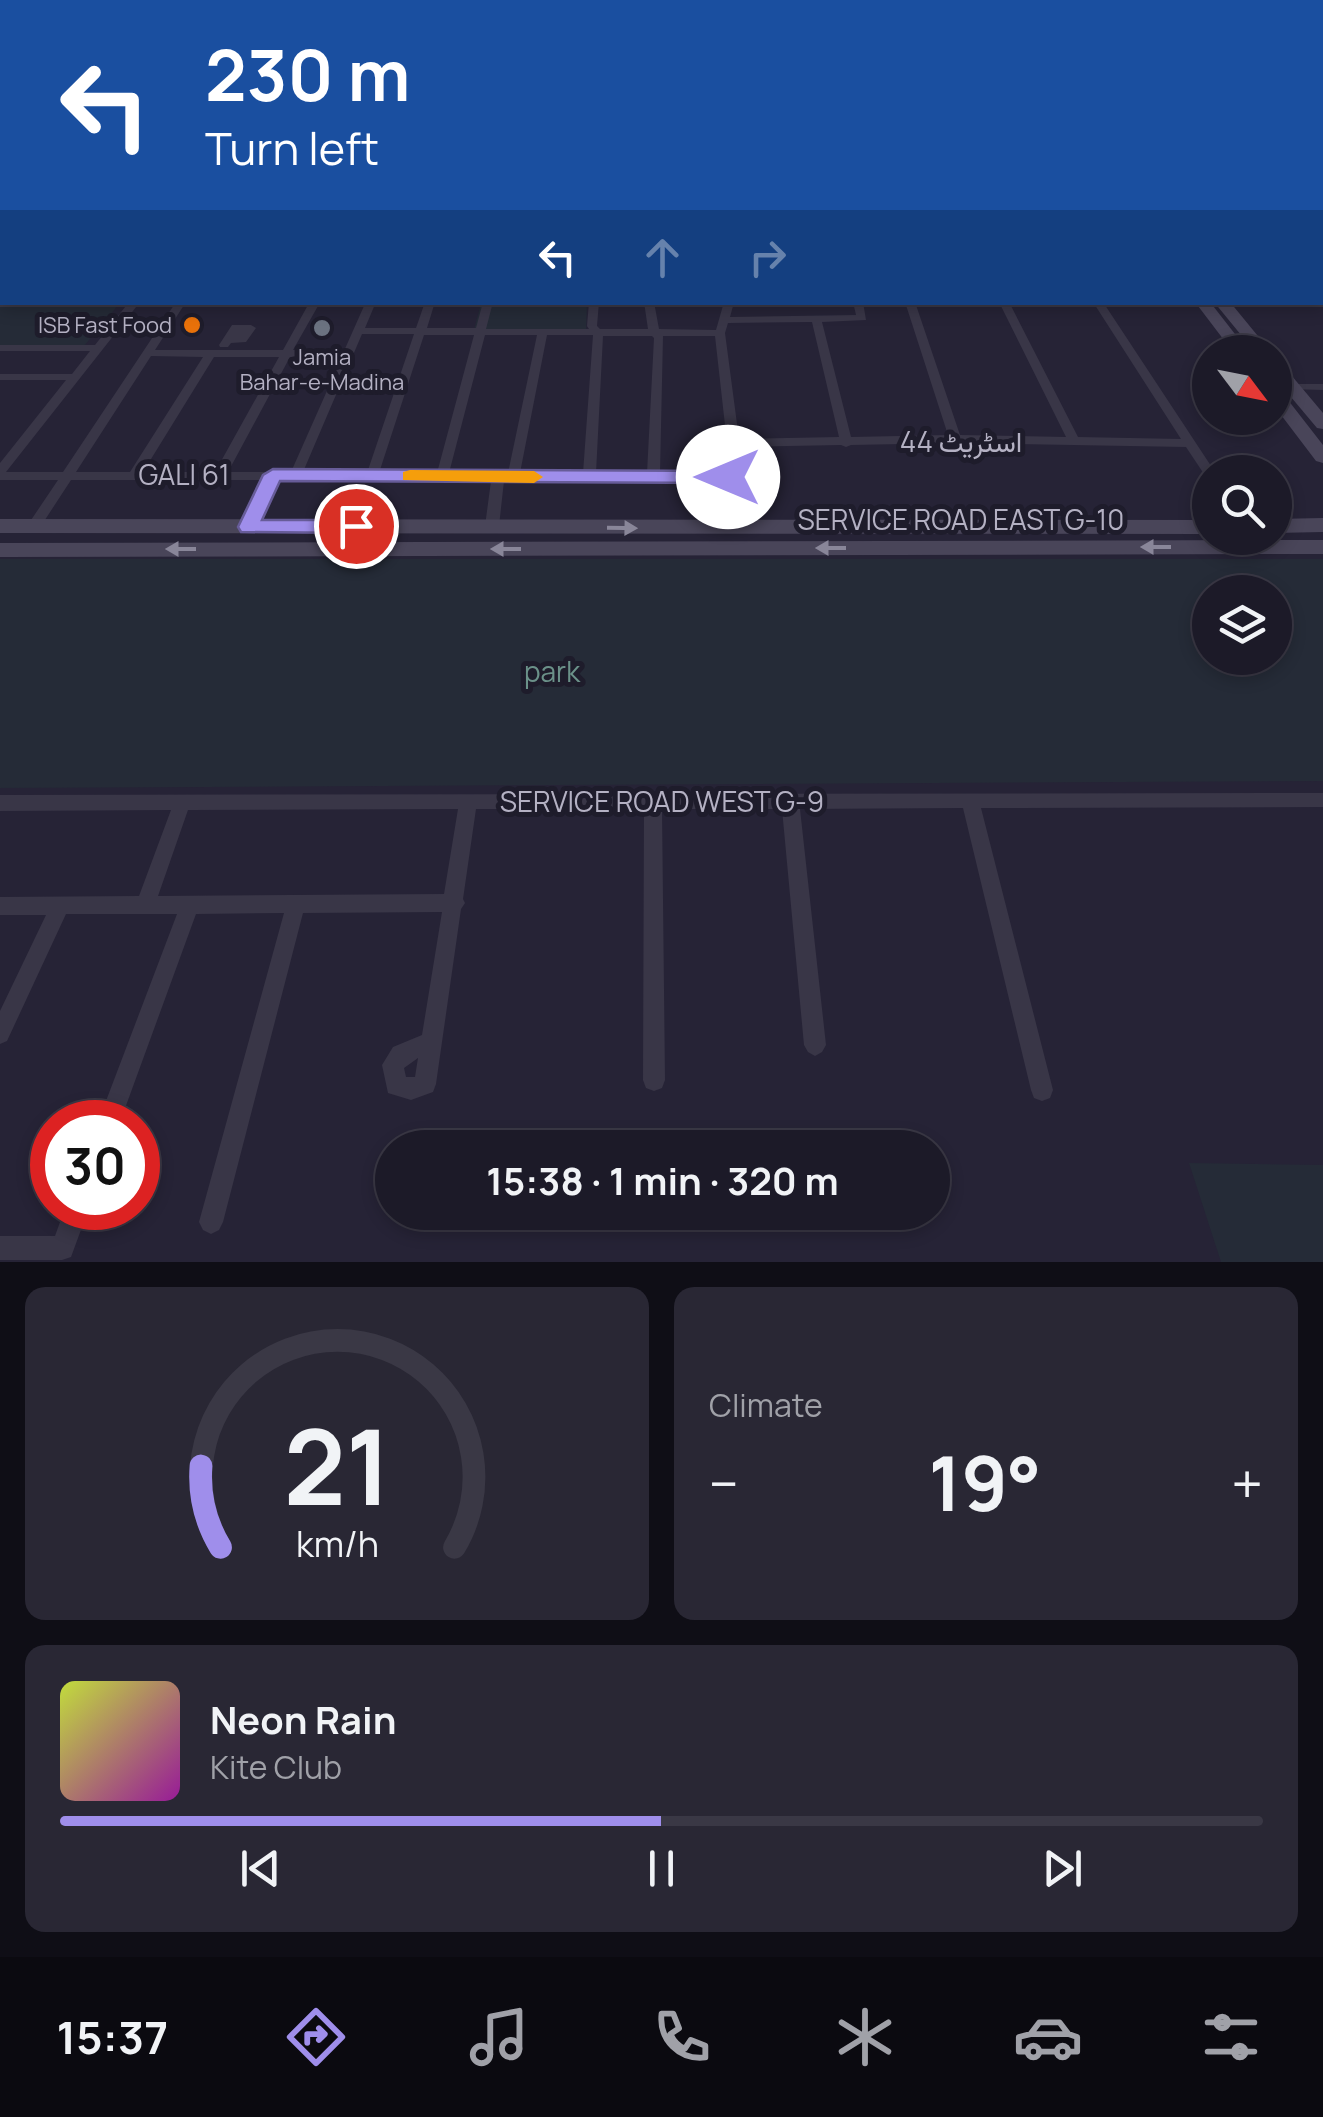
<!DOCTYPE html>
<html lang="en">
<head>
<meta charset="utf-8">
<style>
	body { margin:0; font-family:Manrope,Vazirmatn,sans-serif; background:#292734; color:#f1f3f6; height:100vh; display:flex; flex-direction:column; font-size:38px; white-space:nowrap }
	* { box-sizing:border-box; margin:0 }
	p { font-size:32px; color:#a0a1a8 }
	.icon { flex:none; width:55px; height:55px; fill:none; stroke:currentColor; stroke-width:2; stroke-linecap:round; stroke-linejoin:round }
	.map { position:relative; height:1262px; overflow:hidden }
	.drawer { display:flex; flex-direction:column; gap:25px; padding:25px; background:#0f0e16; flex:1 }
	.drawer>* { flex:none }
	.guide { position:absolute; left:0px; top:0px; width:1325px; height:305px; box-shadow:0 5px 15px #0003,0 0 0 2px #3a3845; background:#1a4fa0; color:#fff; overflow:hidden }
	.needle { width:65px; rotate:122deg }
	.fabs { position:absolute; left:1192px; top:335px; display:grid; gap:20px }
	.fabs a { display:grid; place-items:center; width:100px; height:100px; border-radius:50%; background:#1c1a28; box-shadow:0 5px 15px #0003,0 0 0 2px #3a3845; font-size:50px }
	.speed { position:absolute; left:30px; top:1100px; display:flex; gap:20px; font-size:50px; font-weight:700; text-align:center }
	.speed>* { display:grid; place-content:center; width:130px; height:130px; border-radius:50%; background:#1c1a28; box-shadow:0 5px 15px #0003,0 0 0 2px #3a3845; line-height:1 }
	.speed .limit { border:15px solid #d22; background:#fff; color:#111 }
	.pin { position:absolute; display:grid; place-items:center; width:85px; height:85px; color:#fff; margin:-42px; border:5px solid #fff; border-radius:50%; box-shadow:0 2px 10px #0007 }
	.me { position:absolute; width:110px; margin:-55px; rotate:270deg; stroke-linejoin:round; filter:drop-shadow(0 0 8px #0008) }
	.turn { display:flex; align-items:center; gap:35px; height:210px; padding:0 40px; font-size:45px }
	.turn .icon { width:130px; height:130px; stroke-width:2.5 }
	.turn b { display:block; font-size:70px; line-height:85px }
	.lanes { display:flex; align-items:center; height:95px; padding:0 40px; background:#0003; justify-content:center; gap:50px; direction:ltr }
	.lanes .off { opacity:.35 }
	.big { font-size:75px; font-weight:700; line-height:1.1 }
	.drawer .widget { flex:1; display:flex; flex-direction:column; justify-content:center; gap:15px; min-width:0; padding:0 35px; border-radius:20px; background:#292734 }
	.drawer .dial { align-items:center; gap:0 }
	.dial svg { height:260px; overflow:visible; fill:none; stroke:#3a3845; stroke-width:7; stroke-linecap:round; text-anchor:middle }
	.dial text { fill:#f1f3f6; stroke:none }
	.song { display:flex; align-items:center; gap:30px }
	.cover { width:120px; height:120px; border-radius:15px; background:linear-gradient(135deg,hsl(70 70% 55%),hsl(300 70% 35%)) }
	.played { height:10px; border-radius:5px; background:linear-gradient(90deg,#9f8eeb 50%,#3a3845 50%) }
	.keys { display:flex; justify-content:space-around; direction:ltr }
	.heat { display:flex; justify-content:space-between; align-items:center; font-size:55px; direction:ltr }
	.drawer .tiles { flex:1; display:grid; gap:25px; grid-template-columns:1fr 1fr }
	.widget:last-child { grid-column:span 2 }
	.trip { position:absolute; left:375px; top:1130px; width:575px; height:100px; border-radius:50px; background:#1c1a28; box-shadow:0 5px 15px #0003,0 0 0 2px #3a3845; font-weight:700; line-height:100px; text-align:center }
	.tabs { display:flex; height:160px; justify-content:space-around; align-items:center; background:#0b0a10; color:#a0a1a8 }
	.tabs .icon { width:70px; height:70px }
	.tabs .selected { color:#9f8eeb }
	.tabs b { font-size:45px; color:#f1f3f6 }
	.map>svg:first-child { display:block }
</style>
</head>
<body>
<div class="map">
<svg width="1323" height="1262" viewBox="0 0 1323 1262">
	<rect width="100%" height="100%" fill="#262336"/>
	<path fill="#252b37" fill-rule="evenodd" d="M0 222 2 302 120 303 84 346H0Z
		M481 303H587L586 330H474Z
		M0 559H1323V781L0 788ZM1210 592H1275V658H1210Z
		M1189 1163 1323 1165V1262H1221Z"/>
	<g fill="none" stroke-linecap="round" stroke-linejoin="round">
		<path stroke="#1c1832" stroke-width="2.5" d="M892 0 902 2"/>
		<path fill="#393647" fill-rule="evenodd" d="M949 0H960L957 2Z
			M1119 0H1126L1128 2H1122Z
			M1163 0H1170L1172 2H1166Z
			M1181 0H1188L1190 2H1184Z
			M1246 0H1253L1255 2H1249Z
			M1301 0H1308L1310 2H1304Z
			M1322 76H1323V80H1322Z
			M1322 97H1323V101H1322Z
			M1322 116H1323V121H1322Z
			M1322 128H1323V132H1322Z
			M1322 144H1323V148H1322Z
			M0 161H2V167H0Z
			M1322 165H1323V169H1322Z
			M1322 180H1323V186H1322Z
			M0 195 2 196V200L0 201Z
			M0 215H2V221H0Z
			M1322 222H1323V228H1322Z
			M1322 278H1323V284H1322Z
			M1322 295H1323V301H1322Z
			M129 302H140L6 472H63L176 302H186L155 350H283L308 305H273L268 302H376L365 328H416L425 302H435L427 328H476L483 302H493L486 329H589L587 326 589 302H599L597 326 600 329H648L644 302H654L659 329 716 330 724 302H819L814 305 733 306 730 317 856 315 853 302H863L866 320 822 322 851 437 948 435 905 302H915L960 435 1066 437 999 302H1009L1078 437 1181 439 1093 302H1103L1215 472H1210V478L1206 477 1186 447 955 443 851 445 846 447 841 445 739 447 735 477 744 529 737 533 730 529 723 481H504L499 526 492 530 485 526 491 481 277 480 256 527 249 531 242 527 264 480H71L39 529H29L27 526 58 480H0V463L66 380H0V374H72L90 351H0V345H95ZM318 306H364L344 351 293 350ZM812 322 839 437 739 439 725 333 728 323ZM362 334H414L367 473 303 472ZM424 335H474L437 473H379ZM485 335H537L508 473H449ZM547 335H593L583 473H520ZM603 336H652L654 338 647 473H596ZM663 336H715L727 443 723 473H660ZM151 356 203 357 130 472H76ZM214 357H279L215 472H143ZM290 357H342L291 472H228Z
			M232 325H251L256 328 246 342 231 343 228 347H220L219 345Z
			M1292 384H1323V390L1288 389 1286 387Z
			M1323 793V807L981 808 1053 1090 1050 1098 1042 1101 1034 1098 1031 1090 963 808 800 809 826 1045 822 1052 815 1056 808 1052 804 1045 782 809H662L665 1080 662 1088 654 1091 646 1088 643 1080 644 809H476L463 899 465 903 461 909 436 1084 433 1092 411 1100 388 1093 382 1065 393 1047 422 1035 442 912 303 913 223 1222 219 1230 211 1234 203 1230 199 1222 284 913 196 914 120 1122H98L177 914H66L7 1041 0 1044V1011L46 915H0V897L139 896 171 810 0 811V795ZM458 809 444 894 158 896 188 810ZM418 1058 415 1077H406L404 1068Z
			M65 1208H89L71 1257 62 1260H0V1236H55Z"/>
		<path fill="#494559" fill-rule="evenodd" d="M801 0H811L812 2H803Z
			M1195 302H1210L1249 352H1233Z
			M1214 302H1230L1271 352H1255Z
			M1275 362 1281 363 1323 413V429L1317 428 1275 378Z
			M1275 390 1281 391 1323 445V463L1316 461 1275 407Z
			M1323 518V532L1275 533V519Z
			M0 519 1210 520V534L0 533Z
			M1323 540V554L0 557V543Z"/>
		<path stroke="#686c54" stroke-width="28" d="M19 2 23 0
			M0 14 2 13"/>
	</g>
	<defs><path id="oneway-solid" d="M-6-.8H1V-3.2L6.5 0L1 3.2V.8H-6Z" transform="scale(2.5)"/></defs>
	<g fill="#898699">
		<use href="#oneway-solid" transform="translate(622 528) rotate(1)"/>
		<use href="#oneway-solid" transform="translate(1156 547) rotate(180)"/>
		<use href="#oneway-solid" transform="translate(831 548) rotate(180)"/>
		<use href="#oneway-solid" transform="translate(181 549) rotate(180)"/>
		<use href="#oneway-solid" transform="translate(506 549) rotate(180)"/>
	</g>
	<path fill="#9f8eeb" stroke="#675c99" stroke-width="2.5" d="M273 469 728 471 738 477 728 483 280 481 262 520H356L367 526 356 533 241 532 238 527 263 475Z"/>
	<path fill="#f59e0b" d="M410 470 534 471 543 477 534 483 403 480V472Z"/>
	<circle fill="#e8710a" stroke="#1e1c2b" stroke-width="4" cx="192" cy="325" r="10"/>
	<circle fill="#6b7280" stroke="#1e1c2b" stroke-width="4" cx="322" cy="328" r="10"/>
	<g text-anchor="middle" stroke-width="10" stroke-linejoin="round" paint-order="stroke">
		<g font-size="22" fill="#b4b1c3" stroke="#1e1c2b" text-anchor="end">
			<text x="172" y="333">ISB Fast Food</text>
			<text x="322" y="365" text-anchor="middle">Jamia<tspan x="322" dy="25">Bahar-e-Madina</tspan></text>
		</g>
		<g font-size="28" fill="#b4b1c3" stroke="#1e1c2b">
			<text x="961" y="452">اسٹریٹ 44</text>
			<text x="184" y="485">GALI 61</text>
			<text x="961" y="530">SERVICE ROAD EAST G-10</text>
			<text x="662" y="812">SERVICE ROAD WEST G-9</text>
		</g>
		<g font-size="28" fill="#6b9189" stroke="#1e1c2b">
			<text x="552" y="682">park</text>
		</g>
	</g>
</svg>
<div class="fabs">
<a><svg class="needle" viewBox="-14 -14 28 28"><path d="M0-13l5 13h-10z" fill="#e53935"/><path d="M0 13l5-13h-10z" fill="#a0a1a8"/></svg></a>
<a><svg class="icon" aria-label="search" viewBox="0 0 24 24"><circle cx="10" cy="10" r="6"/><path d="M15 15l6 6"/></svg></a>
<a><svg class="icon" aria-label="layers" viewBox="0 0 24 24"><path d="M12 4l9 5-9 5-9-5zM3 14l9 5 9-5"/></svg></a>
</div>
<div class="speed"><div class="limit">30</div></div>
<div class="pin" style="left:356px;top:526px;background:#d93025"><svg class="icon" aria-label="arrive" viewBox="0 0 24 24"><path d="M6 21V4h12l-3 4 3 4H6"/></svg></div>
<svg class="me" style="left:728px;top:477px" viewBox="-20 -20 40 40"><circle r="19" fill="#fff"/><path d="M0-13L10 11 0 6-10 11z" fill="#9f8eeb"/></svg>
<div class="trip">15:38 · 1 min · 320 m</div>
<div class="guide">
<div class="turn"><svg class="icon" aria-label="left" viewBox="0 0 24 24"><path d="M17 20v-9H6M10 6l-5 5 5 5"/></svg><div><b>230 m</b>Turn left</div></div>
<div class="lanes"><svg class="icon" aria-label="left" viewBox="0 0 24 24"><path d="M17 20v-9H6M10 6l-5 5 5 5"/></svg><svg class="icon off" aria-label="ahead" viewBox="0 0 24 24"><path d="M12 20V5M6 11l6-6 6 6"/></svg><svg class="icon off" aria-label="right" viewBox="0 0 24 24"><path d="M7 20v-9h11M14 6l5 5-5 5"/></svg></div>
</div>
</div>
<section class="drawer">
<div class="tiles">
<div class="widget dial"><svg viewBox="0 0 100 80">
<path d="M14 69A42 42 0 1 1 86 69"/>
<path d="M14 69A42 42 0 0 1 8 44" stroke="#9f8eeb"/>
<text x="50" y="56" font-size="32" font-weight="700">21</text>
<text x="50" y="72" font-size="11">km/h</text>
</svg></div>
<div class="widget"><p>Climate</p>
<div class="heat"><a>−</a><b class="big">19°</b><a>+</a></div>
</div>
<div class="widget">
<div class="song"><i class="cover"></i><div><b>Neon Rain</b><p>Kite Club</p></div></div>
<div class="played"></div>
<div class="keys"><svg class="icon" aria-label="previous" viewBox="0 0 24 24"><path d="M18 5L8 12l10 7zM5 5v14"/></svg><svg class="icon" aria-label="pause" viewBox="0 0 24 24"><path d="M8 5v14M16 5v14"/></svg><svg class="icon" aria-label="next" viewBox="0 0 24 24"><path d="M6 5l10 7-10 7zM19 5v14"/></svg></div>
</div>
</div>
</section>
<nav class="tabs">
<b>15:37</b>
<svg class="icon selected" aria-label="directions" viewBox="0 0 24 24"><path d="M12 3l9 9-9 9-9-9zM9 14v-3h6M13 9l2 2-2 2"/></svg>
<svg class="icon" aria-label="music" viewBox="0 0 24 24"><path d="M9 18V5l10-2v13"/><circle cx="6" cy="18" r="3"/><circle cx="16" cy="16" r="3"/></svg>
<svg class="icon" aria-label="phone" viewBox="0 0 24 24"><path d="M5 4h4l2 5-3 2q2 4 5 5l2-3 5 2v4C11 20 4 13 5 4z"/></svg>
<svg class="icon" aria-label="climate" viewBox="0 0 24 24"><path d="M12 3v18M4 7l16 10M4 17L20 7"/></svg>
<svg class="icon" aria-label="car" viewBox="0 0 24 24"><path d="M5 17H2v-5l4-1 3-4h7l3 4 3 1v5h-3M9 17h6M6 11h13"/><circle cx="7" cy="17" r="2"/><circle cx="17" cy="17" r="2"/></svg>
<svg class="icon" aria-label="filters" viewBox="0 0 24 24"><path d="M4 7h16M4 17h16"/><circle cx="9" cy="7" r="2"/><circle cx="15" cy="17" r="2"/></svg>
</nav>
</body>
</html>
